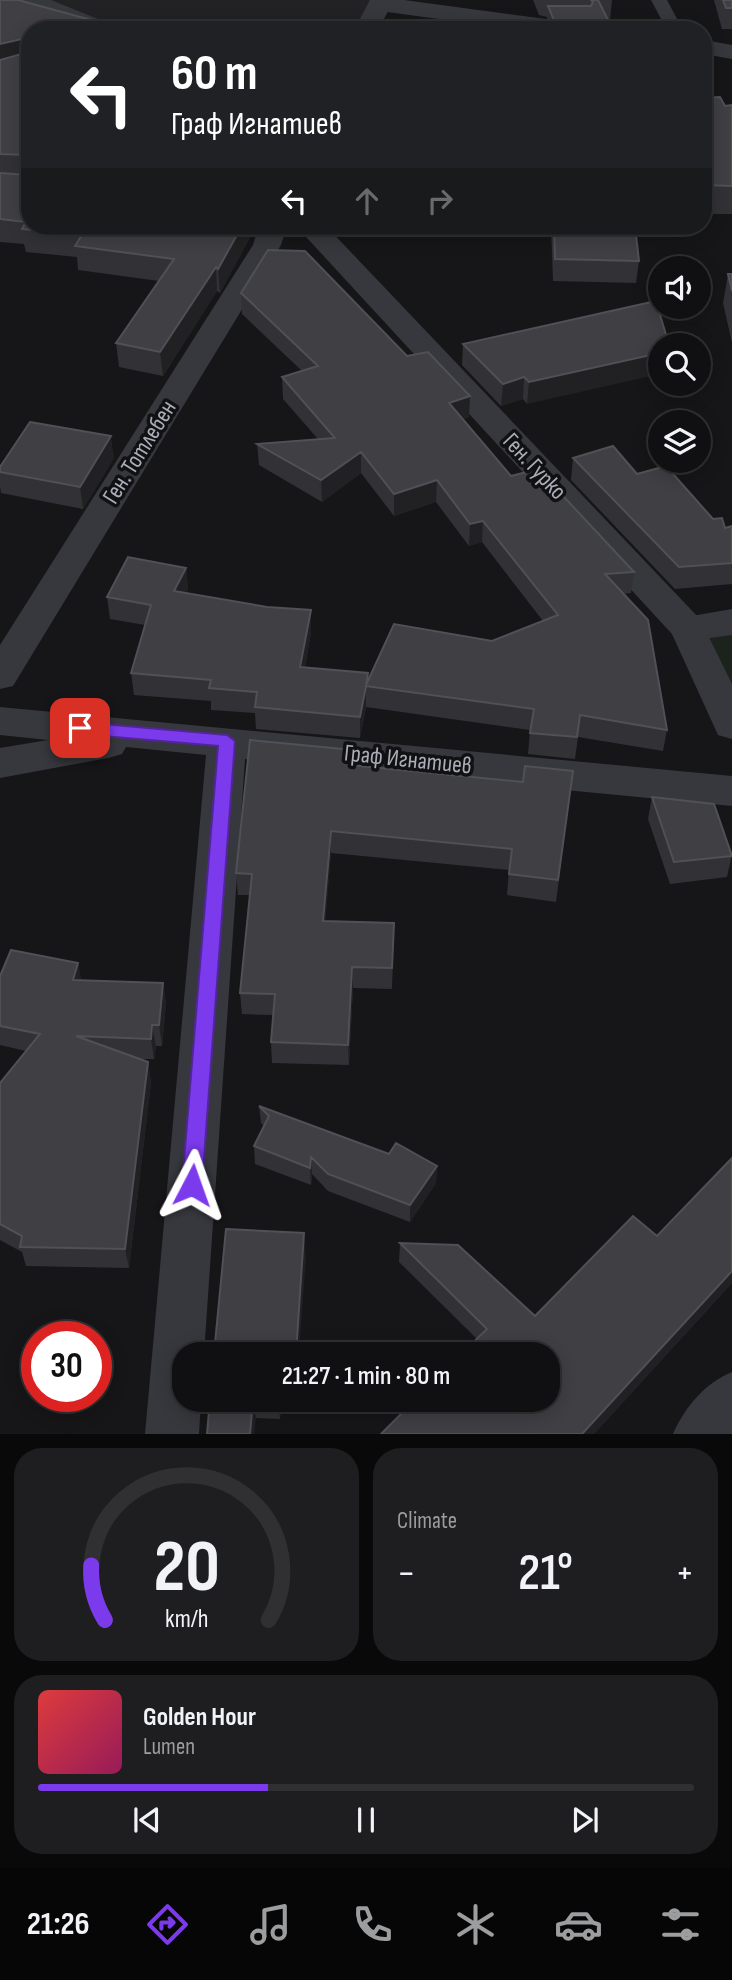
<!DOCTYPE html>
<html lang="en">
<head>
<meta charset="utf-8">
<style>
	body { margin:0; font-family:"Sofia Sans Condensed",sans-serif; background:#1e1e20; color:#f1f3f6; height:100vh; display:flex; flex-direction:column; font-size:26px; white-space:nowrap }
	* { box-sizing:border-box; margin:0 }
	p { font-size:23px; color:#9c9d9f }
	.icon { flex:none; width:38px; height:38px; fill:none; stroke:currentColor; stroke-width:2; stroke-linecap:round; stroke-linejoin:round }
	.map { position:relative; height:1434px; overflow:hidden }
	.panel { display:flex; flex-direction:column; gap:14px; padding:14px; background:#09090a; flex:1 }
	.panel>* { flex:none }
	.guide { position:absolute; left:21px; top:21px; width:691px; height:214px; border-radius:28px; box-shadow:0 4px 18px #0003,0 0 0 2px #303032; background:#202124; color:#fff; overflow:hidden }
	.controls { position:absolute; left:648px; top:256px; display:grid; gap:14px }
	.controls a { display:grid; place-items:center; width:63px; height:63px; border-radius:50%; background:#101012; box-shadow:0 4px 18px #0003,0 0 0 2px #303032; font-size:35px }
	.speed { position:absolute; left:21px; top:1321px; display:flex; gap:14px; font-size:35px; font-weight:700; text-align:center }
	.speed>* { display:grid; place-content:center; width:91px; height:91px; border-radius:50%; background:#101012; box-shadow:0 4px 18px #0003,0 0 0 2px #303032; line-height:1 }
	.speed .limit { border:10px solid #d22; background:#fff; color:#111 }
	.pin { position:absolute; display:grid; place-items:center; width:60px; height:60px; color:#fff; margin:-30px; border-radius:14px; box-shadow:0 4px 10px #0006 }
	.me { position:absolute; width:77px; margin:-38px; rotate:4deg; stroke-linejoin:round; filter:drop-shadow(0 0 5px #0008) }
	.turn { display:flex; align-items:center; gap:24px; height:147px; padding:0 35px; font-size:32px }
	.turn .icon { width:91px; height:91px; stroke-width:2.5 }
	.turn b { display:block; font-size:49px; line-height:60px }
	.lanes { display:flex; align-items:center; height:66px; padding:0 35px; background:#0003; justify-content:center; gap:35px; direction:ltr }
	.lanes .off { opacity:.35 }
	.big { font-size:52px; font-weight:600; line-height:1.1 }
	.panel .widget { flex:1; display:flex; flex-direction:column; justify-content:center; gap:10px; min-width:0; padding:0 24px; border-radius:28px; background:#1e1e20 }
	.panel .dial { align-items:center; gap:0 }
	.dial svg { height:182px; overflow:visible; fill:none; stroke:#303032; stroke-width:7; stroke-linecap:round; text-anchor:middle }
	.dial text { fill:#f1f3f6; stroke:none }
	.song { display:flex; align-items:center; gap:21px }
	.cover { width:84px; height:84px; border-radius:10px; background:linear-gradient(135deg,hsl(0 70% 55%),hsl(330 70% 35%)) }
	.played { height:7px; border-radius:4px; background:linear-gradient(90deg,#7c3aed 35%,#303032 35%) }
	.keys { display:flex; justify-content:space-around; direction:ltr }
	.heat { display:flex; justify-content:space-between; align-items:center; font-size:38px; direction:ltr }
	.panel .tiles { flex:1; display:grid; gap:14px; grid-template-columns:1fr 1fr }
	.widget:last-child { grid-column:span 2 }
	.trip { position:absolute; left:172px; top:1342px; width:388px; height:70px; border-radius:28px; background:#101012; box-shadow:0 4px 18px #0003,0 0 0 2px #303032; font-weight:600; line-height:70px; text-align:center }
	.tabs { display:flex; height:112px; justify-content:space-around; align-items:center; background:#060607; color:#9c9d9f }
	.tabs .icon { width:49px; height:49px }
	.tabs .on { color:#7c3aed }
	.tabs b { font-size:32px; color:#f1f3f6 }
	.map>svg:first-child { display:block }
</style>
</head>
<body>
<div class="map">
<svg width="732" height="1434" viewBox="0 0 732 1434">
	<rect width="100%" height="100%" fill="#161618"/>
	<path fill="#222225" d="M30 0H380L364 30H104Z"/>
	<path fill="#1c231d" d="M732 622V725L687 628Z"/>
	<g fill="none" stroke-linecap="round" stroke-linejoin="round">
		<path fill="#37383d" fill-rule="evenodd" d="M651 0H667L683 30H667Z"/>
		<path fill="#37383d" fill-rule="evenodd" d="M18 0H51L113 25 116 30H82L22 5Z
			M371 0H404L576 23 585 25 588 30H519L380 11 372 9 368 4Z
			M704 40 732 45V59L704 54Z
			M259 226H287L281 245 13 686 0 689V645L253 245Z
			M732 609V635L687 641 674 637 669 628 674 619Z
			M0 707 732 776V806L245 759 204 1354H184V1400H201L199 1434H145L206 755 126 747 122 754 108 758 0 778V748L48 740 0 735Z"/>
		<path fill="#37383d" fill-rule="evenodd" d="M370 0H394L378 30H354Z
			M296 226H326L700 619 732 684V739L718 735 672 634Z
			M732 1372V1434H673C685 1407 705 1383 732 1372Z"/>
	</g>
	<path fill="#323236" d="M0 0 256 226 220 293 217 291 163 376 119 367 116 343 159 281 78 270 77 257 26 252 24 244 0 242Z
		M533 0H612L610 20H608L613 30H546L547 17 539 15Z
		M714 0H732V29H722Z
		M704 98 725 106 732 105V214H704Z
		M551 226H635L639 261 636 283 553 281Z
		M728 274H732V343L723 303Z
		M241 293 407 356 469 417 463 419 511 476 634 572 631 593 623 594 667 730 663 751 578 737 575 759 528 754 530 730 366 707 360 738 256 729 255 713 211 710V701L134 695 131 673 145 625 110 619 107 597 186 568 188 589 186 593 311 632 305 667 368 680 492 641 543 621 482 542 469 546 436 502 394 516 361 473 322 502 259 465 257 444 318 439 283 399 282 377 302 371 242 314Z
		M656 301 527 404 523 399 501 406 462 365 463 344Z
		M114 458 83 509 1 493 0 486V467Z
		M573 458 637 474 725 528 732 526V584L675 589 571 480Z
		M353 766 523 782 573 771 556 902 507 895 509 870 331 853 325 921 394 923 392 989 353 988 349 1065 272 1063 271 1042 273 1015 242 1014 240 993 250 895H238L236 873Z
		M652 797 732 854 727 877 670 884 648 819Z
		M78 963 81 981 163 983 166 1004 162 1046H156L154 1059H138L148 1062 151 1083 129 1268 26 1266 22 1252 0 1240V1083L26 1051 0 1045V976Z
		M259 1106 389 1154 437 1166 436 1183 410 1222 328 1191 312 1174 311 1185 255 1164 254 1146 264 1126 261 1123Z
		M732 1158V1283L594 1434 477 1339 399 1262 400 1243 535 1316 657 1236Z
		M210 1400H282L280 1419 256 1418Z"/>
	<path fill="#212124" d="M26 38 29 60 0 67V44Z
		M242 226H256L220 293 218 269Z
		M216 267 217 291 163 376 160 352Z
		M660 353V374L527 404 529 382Z
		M524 377 523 399 501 406 503 384Z
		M470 396 469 417 448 425 449 403Z
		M111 436 114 458 83 509 80 487Z
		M361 452V473L322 502 321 480Z
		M437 480 436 502 394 516V494Z
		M483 521 482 542 469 546 470 524Z
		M186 568 188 589 176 612 174 591Z
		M311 610V632L301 688 300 667Z
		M366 686V707L360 738V717Z
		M353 750V772L350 765Z
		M331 831V853L324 942 323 921Z
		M78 963 82 984 73 980Z
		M352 967 353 988 349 1065 348 1045Z
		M163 983 166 1004 162 1046 159 1025Z
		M152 1025 156 1046 154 1059 151 1039Z
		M148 1062 151 1083 129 1268 125 1249Z
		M311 1157 312 1174 311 1185 310 1168Z
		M437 1166 436 1183 410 1222V1205Z
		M304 1233 306 1257 299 1354H296Z
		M732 1271V1283L594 1434H582Z
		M253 1400 256 1418 254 1434H250Z
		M278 1400H282L280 1419Z"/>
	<path fill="#3f3f44" stroke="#4f5156" stroke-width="2" d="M0 0H18L128 30H30V226H242L218 269 216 267 160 352 116 343 174 259 75 246 82 235 22 229 26 222 0 219V173L28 175V155L0 154V60L29 52V41L26 38 0 44Z
		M591 0H598L613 30H558L548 6H591L593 2Z
		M723 0H732V8H726Z
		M720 97 725 106 732 105V186L704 185V98Z
		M554 226H635L639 261 555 259Z
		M268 250 305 251 407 356 428 352 470 396 449 403 511 476 538 469 634 572 605 574 648 620 667 730 580 715 577 737 530 733 534 709 366 686 360 717 255 707 257 692 209 688 211 680 131 673 151 605 107 597 128 557 186 568 174 591 267 607 311 610 300 667 368 673 366 685 394 624 492 641 558 615 483 521 470 524 437 480 394 494 361 452 321 480 257 444 335 438 282 377 318 366 241 293Z
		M728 274H732V291Z
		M656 301 669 345H660V353L529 382 524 377 503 384 463 344Z
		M30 422 111 436 80 487 0 472V467Z
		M613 446 637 474 666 466 713 519 722 518 725 528 732 526V563L679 567 573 458Z
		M250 740 353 750 350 765 523 782 525 766 573 771 558 880 509 874 512 849 331 831 323 921 394 923 392 968 352 967 348 1045 271 1042 275 994 240 993 252 874 236 873Z
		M652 797 714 804 732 856 674 862Z
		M11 950 78 963 73 980 163 983 159 1025H152L151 1039 76 1036 148 1062 125 1249 20 1247 22 1236 0 1224V1083L40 1034 0 1026V976Z
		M259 1106 389 1154 396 1143 437 1166 410 1205 328 1174 311 1157 310 1168 254 1146 269 1116Z
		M732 1158V1271L582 1434H381L415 1400H548V1354H461L487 1329 400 1243 458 1245 535 1316 633 1216 657 1236Z
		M226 1229 304 1233 296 1354H214Z
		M210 1400H253L250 1434H207Z"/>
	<path fill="#7c3aed" stroke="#51269a" stroke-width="2" d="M80 722 227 735 235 741 202 1185 199 1191 192 1194 185 1191 182 1185 218 746 80 734 72 728Z"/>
	<g text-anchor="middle" stroke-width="7" stroke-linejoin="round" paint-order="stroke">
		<g font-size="24" fill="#a8adb8" stroke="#111113">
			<text transform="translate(139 452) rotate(-58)" y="8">Ген. Тотлебен</text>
			<text transform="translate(535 466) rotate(47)" y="8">Ген. Гурко</text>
			<text transform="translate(408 759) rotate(6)" y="8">Граф Игнатиев</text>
		</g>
	</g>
</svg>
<div class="controls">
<a><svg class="icon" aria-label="sound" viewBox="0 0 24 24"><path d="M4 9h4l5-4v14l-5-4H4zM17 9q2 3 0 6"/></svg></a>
<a><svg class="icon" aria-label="search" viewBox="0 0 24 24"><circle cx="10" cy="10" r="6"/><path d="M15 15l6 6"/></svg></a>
<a><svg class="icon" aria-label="layers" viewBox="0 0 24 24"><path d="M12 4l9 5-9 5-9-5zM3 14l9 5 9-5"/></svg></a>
</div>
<div class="speed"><div class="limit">30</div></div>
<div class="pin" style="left:80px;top:728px;background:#d93025"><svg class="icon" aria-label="arrive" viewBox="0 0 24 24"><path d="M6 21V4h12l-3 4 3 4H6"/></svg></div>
<svg class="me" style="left:192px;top:1185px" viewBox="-20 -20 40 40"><path d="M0-17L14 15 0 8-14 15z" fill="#7c3aed" stroke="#fff" stroke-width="4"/></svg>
<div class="trip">21:27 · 1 min · 80 m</div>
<div class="guide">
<div class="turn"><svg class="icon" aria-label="left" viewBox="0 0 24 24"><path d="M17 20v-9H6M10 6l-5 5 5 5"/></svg><div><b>60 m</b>Граф Игнатиев</div></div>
<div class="lanes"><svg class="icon" aria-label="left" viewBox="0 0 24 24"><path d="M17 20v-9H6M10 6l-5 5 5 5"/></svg><svg class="icon off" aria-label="ahead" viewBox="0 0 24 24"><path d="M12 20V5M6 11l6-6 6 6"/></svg><svg class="icon off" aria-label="right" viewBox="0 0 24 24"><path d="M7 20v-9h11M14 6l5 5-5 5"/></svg></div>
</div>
</div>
<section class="panel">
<div class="tiles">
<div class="widget dial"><svg viewBox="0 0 100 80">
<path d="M14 69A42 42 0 1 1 86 69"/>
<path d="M14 69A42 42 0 0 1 8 45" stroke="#7c3aed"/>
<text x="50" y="56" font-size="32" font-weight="700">20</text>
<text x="50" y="72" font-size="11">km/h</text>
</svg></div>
<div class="widget"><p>Climate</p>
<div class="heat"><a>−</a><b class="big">21°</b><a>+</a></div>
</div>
<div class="widget">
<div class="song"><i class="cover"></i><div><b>Golden Hour</b><p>Lumen</p></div></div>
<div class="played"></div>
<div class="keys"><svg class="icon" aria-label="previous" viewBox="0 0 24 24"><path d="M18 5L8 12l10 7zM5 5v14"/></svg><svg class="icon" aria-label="pause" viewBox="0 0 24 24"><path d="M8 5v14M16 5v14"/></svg><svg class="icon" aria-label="next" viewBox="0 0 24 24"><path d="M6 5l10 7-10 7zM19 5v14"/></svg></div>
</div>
</div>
</section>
<nav class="tabs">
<b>21:26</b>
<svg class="icon on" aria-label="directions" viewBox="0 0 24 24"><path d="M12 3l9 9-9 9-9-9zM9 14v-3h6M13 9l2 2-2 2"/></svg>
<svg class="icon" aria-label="music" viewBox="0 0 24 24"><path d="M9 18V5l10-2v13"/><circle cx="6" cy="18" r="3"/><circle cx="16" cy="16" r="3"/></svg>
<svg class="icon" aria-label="phone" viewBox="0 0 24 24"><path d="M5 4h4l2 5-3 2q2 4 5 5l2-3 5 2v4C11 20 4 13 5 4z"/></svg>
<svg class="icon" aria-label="climate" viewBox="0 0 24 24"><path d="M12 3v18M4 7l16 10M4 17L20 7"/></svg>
<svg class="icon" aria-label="car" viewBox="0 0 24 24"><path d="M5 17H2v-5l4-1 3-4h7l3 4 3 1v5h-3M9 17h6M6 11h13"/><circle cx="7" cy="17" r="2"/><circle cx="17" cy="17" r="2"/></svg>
<svg class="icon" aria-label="filters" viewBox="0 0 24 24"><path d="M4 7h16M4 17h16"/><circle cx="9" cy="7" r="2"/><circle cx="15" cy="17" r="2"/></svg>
</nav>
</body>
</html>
